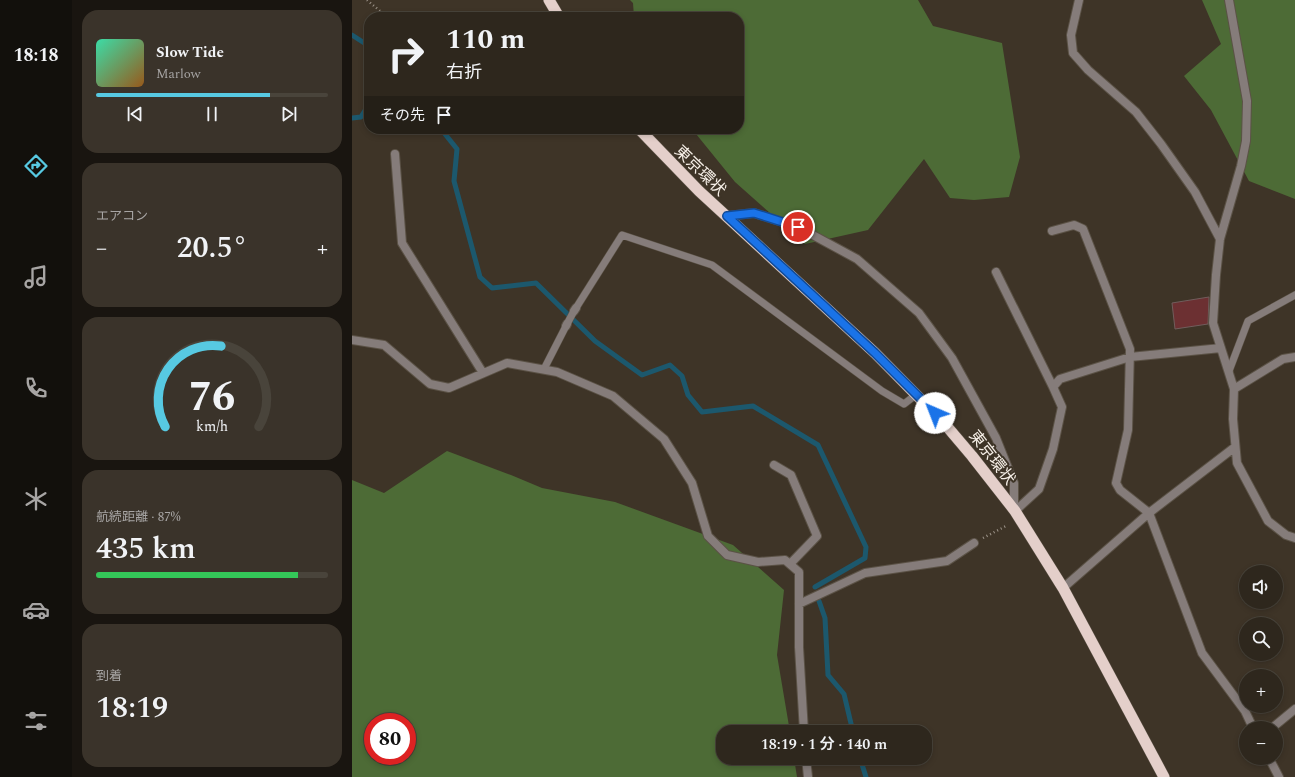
<!DOCTYPE html>
<html lang="ja">
<head>
<meta charset="utf-8">
<style>
	body { margin:0; font-family:Spectral,"Noto Sans JP",serif; background:#3a332a; color:#f1f3f6; height:100vh; display:flex; flex-direction:column; font-size:15px; white-space:nowrap }
	* { box-sizing:border-box; margin:0 }
	p { font-size:13px; color:#a7a5a4 }
	.icon { flex:none; width:22px; height:22px; fill:none; stroke:currentColor; stroke-width:2; stroke-linecap:round; stroke-linejoin:round }
	.map { position:relative; flex:1; overflow:hidden }
	.sheet { display:flex; flex-direction:column; gap:10px; padding:10px; background:#191510; width:280px }
	.sheet>* { flex:none }
	.guide { position:absolute; left:12px; top:12px; width:380px; height:122px; border-radius:16px; box-shadow:0 2px 6px #0003,0 0 0 1px #49443b; background:#2e271d; color:#f1f3f6; overflow:hidden }
	.fabs { position:absolute; left:887px; top:565px; display:grid; gap:8px }
	.fabs a { display:grid; place-items:center; width:44px; height:44px; border-radius:50%; background:#2e271d; box-shadow:0 2px 6px #0003,0 0 0 1px #49443b; font-size:20px }
	.speed { position:absolute; left:12px; top:713px; display:flex; gap:8px; font-size:20px; font-weight:700; text-align:center }
	.speed>* { display:grid; place-content:center; width:52px; height:52px; border-radius:50%; background:#2e271d; box-shadow:0 2px 6px #0003,0 0 0 1px #49443b; line-height:1 }
	.speed .limit { border:6px solid #d22; background:#fff; color:#111 }
	.pin { position:absolute; display:grid; place-items:center; width:34px; height:34px; color:#fff; margin:-17px; border:2px solid #fff; border-radius:50%; box-shadow:0 1px 4px #0007 }
	.me { position:absolute; width:44px; margin:-22px; rotate:316deg; stroke-linejoin:round; filter:drop-shadow(0 0 3px #0008) }
	.turn { display:flex; align-items:center; gap:14px; height:84px; padding:0 16px; font-size:18px }
	.turn .icon { width:52px; height:52px; stroke-width:2.5 }
	.turn b { display:block; font-size:28px; line-height:34px }
	.then { display:flex; align-items:center; height:38px; padding:0 16px; background:#0003; gap:8px; font-size:15px }
	.big { font-size:30px; font-weight:600; line-height:1.1 }
	.sheet .card { flex:1; display:flex; flex-direction:column; justify-content:center; gap:6px; min-width:0; padding:0 14px; border-radius:16px; background:#3a332a }
	.sheet .dial { align-items:center; gap:0 }
	.dial svg { height:104px; overflow:visible; fill:none; stroke:#49443b; stroke-width:7; stroke-linecap:round; text-anchor:middle }
	.dial text { fill:#f1f3f6; stroke:none }
	.song { display:flex; align-items:center; gap:12px }
	.cover { width:48px; height:48px; border-radius:6px; background:linear-gradient(135deg,hsl(160 70% 55%),hsl(30 70% 35%)) }
	.played { height:4px; border-radius:2px; background:linear-gradient(90deg,#57c9e2 75%,#49443b 75%) }
	.keys { display:flex; justify-content:space-around; direction:ltr }
	.heat { display:flex; justify-content:space-between; align-items:center; font-size:22px; direction:ltr }
	.charge { height:6px; border-radius:3px; background:linear-gradient(90deg,#34c759 87%,#49443b 0) }
	.trip { position:absolute; left:364px; top:725px; width:216px; height:40px; border-radius:16px; background:#2e271d; box-shadow:0 2px 6px #0003,0 0 0 1px #49443b; font-weight:600; line-height:40px; text-align:center }
	main { display:flex; flex:1; min-height:0 }
	.tab-bar { display:flex; flex-direction:column; width:72px; justify-content:space-around; align-items:center; background:#12100c; color:#a7a5a4 }
	.tab-bar .icon { width:28px; height:28px }
	.tab-bar .on { color:#57c9e2 }
	.tab-bar b { font-size:18px; color:#f1f3f6 }
	.map>svg:first-child { display:block }
</style>
</head>
<body>
<main>
<nav class="tab-bar">
<b>18:18</b>
<svg class="icon on" aria-label="directions" viewBox="0 0 24 24"><path d="M12 3l9 9-9 9-9-9zM9 14v-3h6M13 9l2 2-2 2"/></svg>
<svg class="icon" aria-label="music" viewBox="0 0 24 24"><path d="M9 18V5l10-2v13"/><circle cx="6" cy="18" r="3"/><circle cx="16" cy="16" r="3"/></svg>
<svg class="icon" aria-label="phone" viewBox="0 0 24 24"><path d="M5 4h4l2 5-3 2q2 4 5 5l2-3 5 2v4C11 20 4 13 5 4z"/></svg>
<svg class="icon" aria-label="climate" viewBox="0 0 24 24"><path d="M12 3v18M4 7l16 10M4 17L20 7"/></svg>
<svg class="icon" aria-label="car" viewBox="0 0 24 24"><path d="M5 17H2v-5l4-1 3-4h7l3 4 3 1v5h-3M9 17h6M6 11h13"/><circle cx="7" cy="17" r="2"/><circle cx="17" cy="17" r="2"/></svg>
<svg class="icon" aria-label="filters" viewBox="0 0 24 24"><path d="M4 7h16M4 17h16"/><circle cx="9" cy="7" r="2"/><circle cx="15" cy="17" r="2"/></svg>
</nav>
<section class="sheet">
<div class="card">
<div class="song"><i class="cover"></i><div><b>Slow Tide</b><p>Marlow</p></div></div>
<div class="played"></div>
<div class="keys"><svg class="icon" aria-label="previous" viewBox="0 0 24 24"><path d="M18 5L8 12l10 7zM5 5v14"/></svg><svg class="icon" aria-label="pause" viewBox="0 0 24 24"><path d="M8 5v14M16 5v14"/></svg><svg class="icon" aria-label="next" viewBox="0 0 24 24"><path d="M6 5l10 7-10 7zM19 5v14"/></svg></div>
</div>
<div class="card"><p>エアコン</p>
<div class="heat"><a>−</a><b class="big">20.5°</b><a>+</a></div>
</div>
<div class="card dial"><svg viewBox="0 0 100 80">
<path d="M14 69A42 42 0 1 1 86 69"/>
<path d="M14 69A42 42 0 0 1 57 7" stroke="#57c9e2"/>
<text x="50" y="56" font-size="32" font-weight="700">76</text>
<text x="50" y="72" font-size="11">km/h</text>
</svg></div>
<div class="card"><p>航続距離 · 87%</p><b class="big">435 km</b><div class="charge"></div></div>
<div class="card"><p>到着</p><b class="big">18:19</b></div>
</section>
<div class="map">
<svg width="943" height="777" viewBox="0 0 943 777">
	<rect width="100%" height="100%" fill="#3e3427"/>
	<path fill="#4d6b36" fill-rule="evenodd" d="M278 0H566L581 26 650 43 668 157 657 197 622 200 598 198 572 159 516 230 453 244 383 182 340 129H387V17H282L281 3Z
		M850 0H943V199L897 181 859 110 832 76 869 44Z
		M95 451 159 475 190 488 263 502 381 545 432 590 425 655 438 732H371V758H442L445 777H0V480L32 493ZM21 722H55V756H21Z"/>
	<g fill="none" stroke-linecap="round" stroke-linejoin="round">
		<path stroke="#1c586d" stroke-width="5" d="M0 35 17 46
			M0 118 9 117 17 104
			M89 129 105 149 102 181 128 277 140 288 184 283 243 341 290 375 318 365 330 376 336 395 350 412 401 406 466 445 514 547 513 558 463 587
			M467 601 473 618 476 675 492 694 501 732
			M508 758 514 777"/>
	</g>
	<path fill="#6c3032" stroke="#715d5c" d="M857 297 856 324 823 329 820 303Z"/>
	<g fill="none" stroke-linecap="round" stroke-linejoin="round">
		<defs>
			<path id="service" d="M224 308 270 235 360 265 530 391 552 404 565 394
				M215 324 222 311
				M192 369 214 326
				M877 371 896 321 943 295"/>
			<path id="minor" d="M727 0 719 35 721 53 736 70 784 112 809 144 843 192 868 239
				M877 0 895 101 894 141 889 166 868 239 864 275 861 323 882 389 881 419 885 463 916 521 934 535 943 538
				M43 154 50 243 131 373
				M375 216 402 213 446 227 505 259 567 313 600 358 644 438 662 483V510
				M700 231 722 225 731 229 778 349 776 430 764 483 768 490 797 513 850 653 893 711 901 728
				M644 272 701 387
				M222 311 224 308
				M214 326 215 324
				M0 340 32 345 78 384 97 388 155 363 205 372 261 396 312 439 340 483 356 536 375 555 406 562 433 560 447 572V647L452 732
				M882 389 931 359 943 357
				M422 465 439 475 465 536 438 564
				M663 511 687 489 701 449 710 407 701 387 708 379 778 357 869 348
				M711 588 797 513 883 447
				M447 604 513 573 595 561 622 543
				M920 728 943 709
				M454 758 456 777
				M917 758 927 777"/>
			<path id="trunk" d="M197 0 207 17
				M287 129 347 191 523 353 592 423 620 456 663 511 711 588 812 777"/>
		</defs>
		<use href="#service" stroke="#5b5246" stroke-width="8"/>
		<use href="#minor" stroke="#5b5246" stroke-width="10"/>
		<use href="#trunk" stroke="#5b5246" stroke-width="12"/>
		<path stroke="#9d948a" stroke-width="2.5" stroke-dasharray="1 3" stroke-linecap="butt" d="M15 0 35 17
			M631 538 654 526"/>
		<use href="#service" stroke="#857c7a" stroke-width="7"/>
		<use href="#minor" stroke="#857c7a" stroke-width="8"/>
		<use href="#trunk" stroke="#e4cfca" stroke-width="11"/>
	</g>
	<g fill="none" stroke-linecap="round" stroke-linejoin="round">
		<defs>
			<path id="route" d="M446 227 402 213 375 216 523 353 583 413"/>
		</defs>
		<use href="#route" stroke="#114b97" stroke-width="10"/>
		<use href="#route" stroke="#1a73e8" stroke-width="7"/>
	</g>
	<g text-anchor="middle" stroke-width="4" stroke-linejoin="round" paint-order="stroke">
		<g font-size="16" fill="#f6efe7" stroke="#3e3427">
			<text transform="translate(349 170) rotate(44)" y="6">東京環状</text>
			<text transform="translate(641 457) rotate(52)" y="6">東京環状</text>
		</g>
	</g>
</svg>
<div class="fabs">
<a><svg class="icon" aria-label="sound" viewBox="0 0 24 24"><path d="M4 9h4l5-4v14l-5-4H4zM17 9q2 3 0 6"/></svg></a>
<a><svg class="icon" aria-label="search" viewBox="0 0 24 24"><circle cx="10" cy="10" r="6"/><path d="M15 15l6 6"/></svg></a>
<a>+</a>
<a>−</a>
</div>
<div class="speed"><div class="limit">80</div></div>
<div class="pin" style="left:446px;top:227px;background:#d93025"><svg class="icon" aria-label="arrive" viewBox="0 0 24 24"><path d="M6 21V4h12l-3 4 3 4H6"/></svg></div>
<svg class="me" style="left:583px;top:413px" viewBox="-20 -20 40 40"><circle r="19" fill="#fff"/><path d="M0-13L10 11 0 6-10 11z" fill="#1a73e8"/></svg>
<div class="trip">18:19 · 1 分 · 140 m</div>
<div class="guide">
<div class="turn"><svg class="icon" aria-label="right" viewBox="0 0 24 24"><path d="M7 20v-9h11M14 6l5 5-5 5"/></svg><div><b>110 m</b>右折</div></div>
<div class="then">その先<svg class="icon" aria-label="arrive" viewBox="0 0 24 24"><path d="M6 21V4h12l-3 4 3 4H6"/></svg></div>
</div>
</div>
</main>
</body>
</html>
